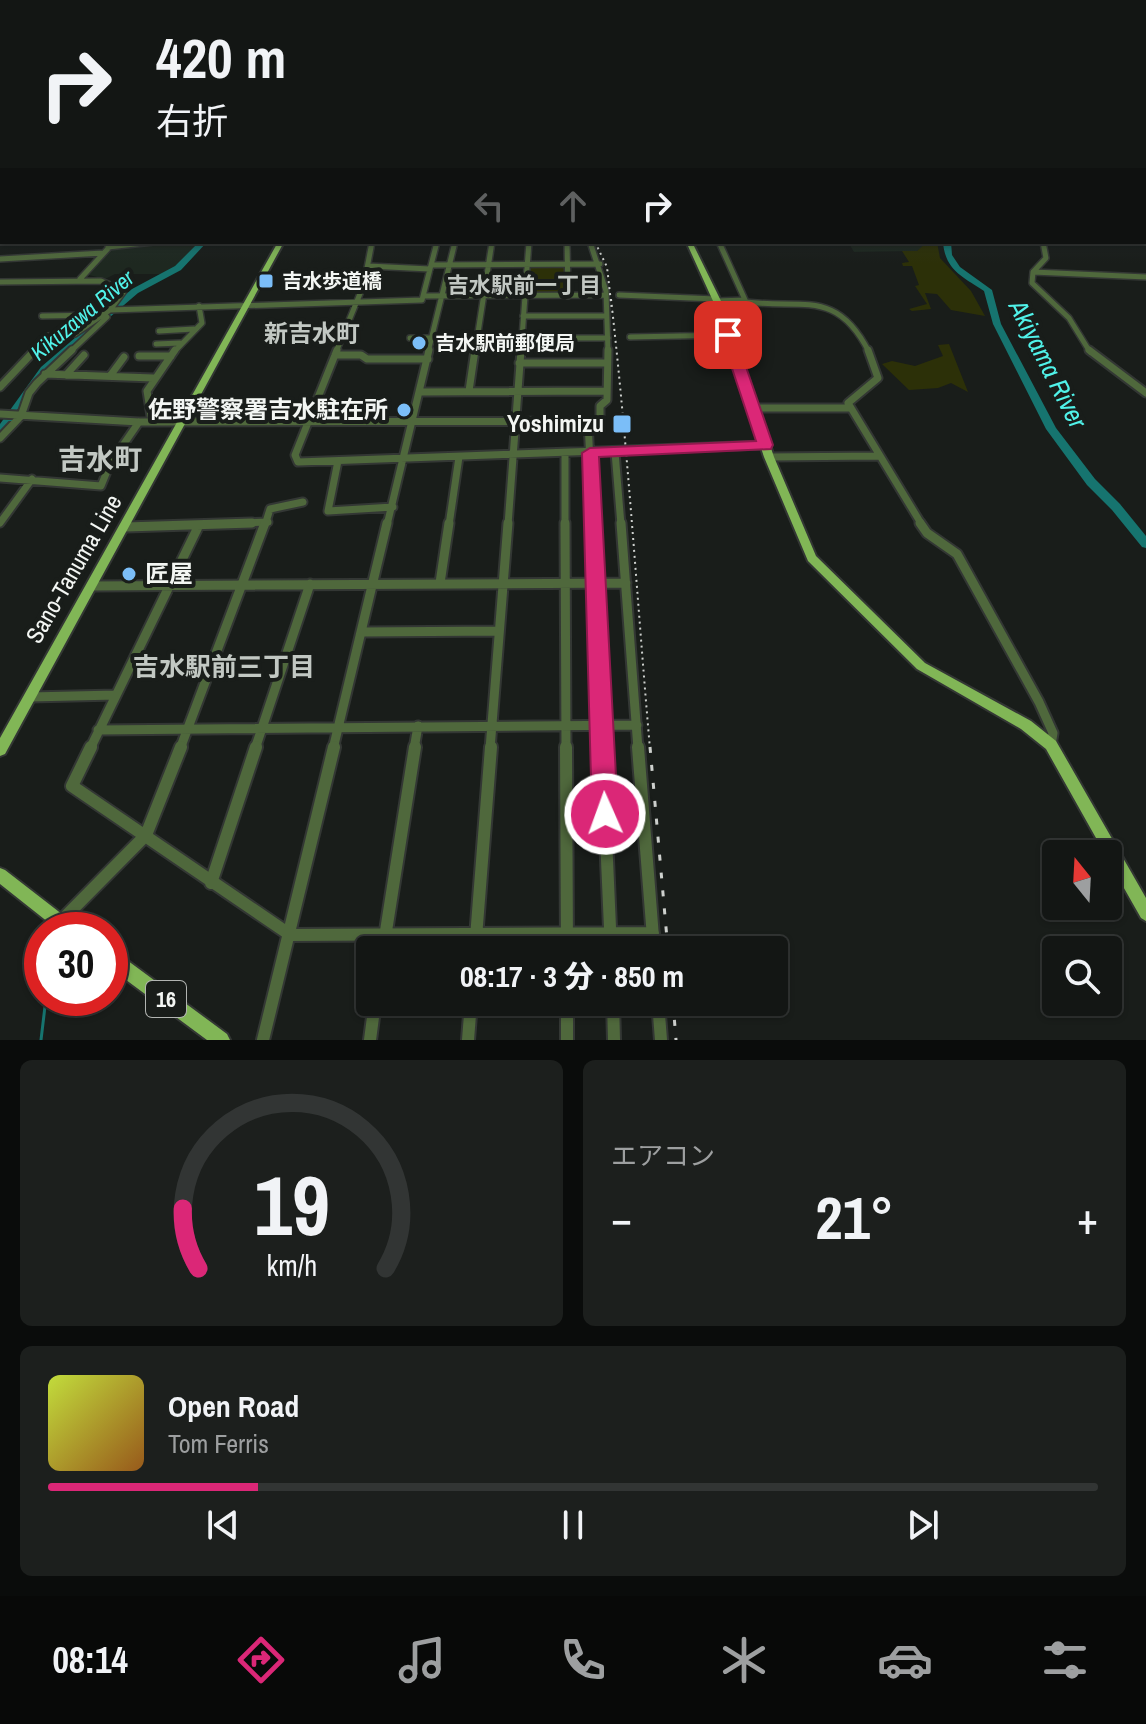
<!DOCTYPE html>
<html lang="ja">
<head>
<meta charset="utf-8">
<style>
	body { margin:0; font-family:"Archivo Narrow","Noto Sans JP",sans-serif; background:#1c1f1d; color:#f1f3f6; height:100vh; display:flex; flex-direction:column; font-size:30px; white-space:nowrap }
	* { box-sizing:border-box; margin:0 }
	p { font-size:26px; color:#9d9fa0 }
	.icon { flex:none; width:44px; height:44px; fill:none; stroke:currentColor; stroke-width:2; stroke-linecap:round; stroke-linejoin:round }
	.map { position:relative; height:1040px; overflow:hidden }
	.details { display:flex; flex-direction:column; gap:20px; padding:20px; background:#0a0c0b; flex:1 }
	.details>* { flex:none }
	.banner { position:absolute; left:0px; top:0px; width:1146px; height:244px; box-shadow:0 2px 6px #0004,0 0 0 2px #323534; background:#131614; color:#f1f3f6; overflow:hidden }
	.needle { width:52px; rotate:342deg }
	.tools { position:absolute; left:1042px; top:840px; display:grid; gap:16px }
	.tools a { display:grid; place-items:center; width:80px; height:80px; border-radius:8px; background:#131614; box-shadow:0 2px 6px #0004,0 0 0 2px #323534; font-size:40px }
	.speed { position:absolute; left:24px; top:912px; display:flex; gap:16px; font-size:40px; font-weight:700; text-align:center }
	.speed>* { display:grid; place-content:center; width:104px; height:104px; border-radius:50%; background:#131614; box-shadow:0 2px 6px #0004,0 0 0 2px #323534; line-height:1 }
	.speed .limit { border:12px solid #d22; background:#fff; color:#111 }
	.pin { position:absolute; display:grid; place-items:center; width:68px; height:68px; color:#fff; margin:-34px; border-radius:16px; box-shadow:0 4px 12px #0006 }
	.me { position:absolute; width:88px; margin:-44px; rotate:358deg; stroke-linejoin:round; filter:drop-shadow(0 0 6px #0008) }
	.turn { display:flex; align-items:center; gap:28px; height:168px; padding:0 24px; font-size:36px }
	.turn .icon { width:104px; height:104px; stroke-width:2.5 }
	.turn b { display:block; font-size:56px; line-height:68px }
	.lanes { display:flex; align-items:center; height:76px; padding:0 24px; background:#0003; justify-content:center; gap:40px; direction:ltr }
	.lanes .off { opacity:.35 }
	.big { font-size:60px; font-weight:800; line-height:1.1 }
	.details .card { flex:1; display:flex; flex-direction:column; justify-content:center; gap:12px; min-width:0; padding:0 28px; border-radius:12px; background:#1c1f1d }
	.details .dial { align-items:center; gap:0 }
	.dial svg { height:208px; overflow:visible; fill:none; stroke:#323534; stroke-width:7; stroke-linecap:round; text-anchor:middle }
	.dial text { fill:#f1f3f6; stroke:none }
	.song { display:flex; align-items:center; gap:24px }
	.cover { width:96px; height:96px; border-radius:12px; background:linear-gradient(135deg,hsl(70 70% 55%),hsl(30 70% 35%)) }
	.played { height:8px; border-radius:4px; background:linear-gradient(90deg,#db2777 20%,#323534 20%) }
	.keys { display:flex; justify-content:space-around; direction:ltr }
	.heat { display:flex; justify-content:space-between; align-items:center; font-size:44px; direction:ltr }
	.details .tiles { flex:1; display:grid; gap:20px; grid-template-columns:1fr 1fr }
	.card:last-child { grid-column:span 2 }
	.trip { position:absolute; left:356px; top:936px; width:432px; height:80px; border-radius:8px; background:#131614; box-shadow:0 2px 6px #0004,0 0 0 2px #323534; font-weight:800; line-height:80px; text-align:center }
	.dock { display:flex; height:128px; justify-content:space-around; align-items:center; background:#080908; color:#9d9fa0 }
	.dock .icon { width:56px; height:56px }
	.dock .active { color:#db2777 }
	.dock b { font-size:36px; color:#f1f3f6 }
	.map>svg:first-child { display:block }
</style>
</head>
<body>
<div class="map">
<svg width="1146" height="1040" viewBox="0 0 1146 1040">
	<rect width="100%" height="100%" fill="#191d1a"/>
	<path fill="#1e2820" d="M160 242H201L182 262 161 274H115L105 279 89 275 111 249Z
		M848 242H927L928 244 917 251 854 252Z"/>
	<path fill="#2c3008" d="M927 242H937L940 258 971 291 985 316 951 310 937 294 925 293 931 309 912 311 909 309 927 304 915 286 919 285 912 266H903L902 263 909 262 902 251H917Z
		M529 266H565V293L527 294Z
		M949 344 968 392 951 383 938 388 909 390 882 364 892 361 915 366 943 356 938 345Z"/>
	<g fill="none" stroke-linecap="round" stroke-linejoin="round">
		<path stroke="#16746f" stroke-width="3" d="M41 1040 46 998"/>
		<path fill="#16746f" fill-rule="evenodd" d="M199 242H207L181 270 138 293 47 371 4 434 0 435V424L41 367 132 289 175 266Z
			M943 242H951L952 255 960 267 992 290 1001 324 1056 428 1095 479 1120 504 1146 536V548L1142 547 1112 510 1087 485 1046 429 993 324 984 291C963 277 945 270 943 242Z"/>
		<defs>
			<path id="minor-far3" d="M567 242 568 296
				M590 242 606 291 608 352
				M719 242 746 302C804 309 837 289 869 352
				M1043 242 1046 258 1033 272 1032 283 1069 318 1090 352
				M108 247 153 242
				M0 259 103 253
				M431 265 600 264
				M368 266 430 269
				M1033 272 1146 277
				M80 279 114 242
				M486 281H526L529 242
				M0 282 101 281 124 291 110 310 75 334 48 336 33 352
				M619 295 716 299
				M424 296 604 295
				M717 301 745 300
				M110 310 422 300 437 242
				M42 316 101 315
				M523 316H606
				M159 331 194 329
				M630 337 728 335
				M410 338H608
				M156 344 180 343
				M70 352 107 317
				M174 352 202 323 199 306
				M336 352 364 284 372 242
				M428 352 455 242
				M475 352 492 242
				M521 352 525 296"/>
			<path id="minor-far2" d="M337 350 295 455 298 462 765 445
				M868 350 878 378 848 403 922 525
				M1089 350 1146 393
				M335 355H361L367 359H428
				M139 356H171
				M519 363H606
				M45 374 153 378
				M66 375 84 355
				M110 376 124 357
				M0 387 35 350
				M469 391 475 350
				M420 392 605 391
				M753 408H851
				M0 414 139 422 588 421 593 525
				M588 421 600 419V406L607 400 608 350
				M152 422 147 391 175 350
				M0 438 21 416 29 393 37 383 72 350
				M615 452 621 525
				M565 453V525
				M769 457 879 456
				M338 461 328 511 393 507
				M0 478 101 486 110 464 139 422
				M0 523 32 479
				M195 525 268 522
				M265 525 270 509 303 502
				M387 525 429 350
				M449 525 459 457
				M508 525 521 350"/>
			<path id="minor-far1" d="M565 523 566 749
				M592 523 602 749
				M621 523 638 749
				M920 523 927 533 957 554 1039 702 1053 733 1051 745
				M126 527 252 523
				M440 583 449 523
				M92 586 626 583
				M363 632 499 631
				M30 697 116 695
				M98 730 637 725
				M90 749 199 525
				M180 749 265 523
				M255 749 310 584
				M333 749 387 523
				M414 749 418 726
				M490 749 508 523"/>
			<path id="minor" d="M91 747 72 786 289 934
				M566 747 567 950
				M602 747 611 950
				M638 747 654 950
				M211 883 256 747
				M60 922 146 835 181 747
				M288 935 653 933
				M383 950 415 747
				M475 950 491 747
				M567 1002V1040
				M613 1002 614 1040
				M658 1002 661 1040
				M263 1040 334 747
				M370 1040 375 1002
				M468 1040 471 1002"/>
			<path id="major" d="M278 242H284L5 754 0 756V738Z
				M690 242H696L694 246 721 301 774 457 816 556 925 663 1031 721 1056 741 1146 898V921L1141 918 1108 860V854H1105L1046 749 1021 729 917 669 808 561 764 457 713 301 688 246Z
				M0 868 5 870 76 925 79 930H58L0 884Z
				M110 950 116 952 227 1034 230 1040H207L110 968Z"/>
			<path id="highway" d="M0 118H2V120H0Z"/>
		</defs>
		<use href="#minor-far3" stroke="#333734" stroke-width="8"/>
		<use href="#minor-far2" stroke="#333734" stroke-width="11"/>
		<use href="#minor-far1" stroke="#333734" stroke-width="13"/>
		<use href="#minor" stroke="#333734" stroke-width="16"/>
		<use href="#major" stroke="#333734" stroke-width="4"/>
		<use href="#highway" stroke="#333734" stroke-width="4"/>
		<use href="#minor-far3" stroke="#4f683c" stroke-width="5"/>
		<use href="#minor-far2" stroke="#4f683c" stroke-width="7"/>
		<use href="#minor-far1" stroke="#4f683c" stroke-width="9"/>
		<use href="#minor" stroke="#4f683c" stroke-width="12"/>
		<use href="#major" fill="#81b656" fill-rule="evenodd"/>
		<use href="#highway" fill="#95d560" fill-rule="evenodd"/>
		<path stroke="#ced1ce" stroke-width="2" stroke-dasharray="2 4" stroke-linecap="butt" d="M595 242 607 267 612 311
			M611 299C628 449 637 599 650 749"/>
		<path stroke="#ced1ce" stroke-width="3" stroke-dasharray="6 12" stroke-linecap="butt" d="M650 747 668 950
			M673 1002 676 1040"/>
	</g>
	<linearGradient id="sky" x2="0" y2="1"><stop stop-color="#0e100e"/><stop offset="0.45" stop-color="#384049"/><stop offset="1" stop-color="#384049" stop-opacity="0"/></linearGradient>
	<rect width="1146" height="263" fill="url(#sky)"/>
	<path fill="#db2777" stroke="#8e194d" stroke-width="2" d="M728 331 735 335 773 445 771 449 599 457 618 814 614 822 605 826 596 822 592 814 582 453 590 448 756 441 721 335Z"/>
	<g fill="#7bbef8" stroke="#191d1a" stroke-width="3">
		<rect x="258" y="273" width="16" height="16" rx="4"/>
		<circle cx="419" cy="343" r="8"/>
		<circle cx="404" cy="410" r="8"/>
		<rect x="612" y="414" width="20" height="20" rx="4"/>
		<circle cx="129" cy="574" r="8"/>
	</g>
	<g text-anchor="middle" stroke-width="8" stroke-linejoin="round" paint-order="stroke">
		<g font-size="20" font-weight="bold" fill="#f3f6f3" stroke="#191d1a" text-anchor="start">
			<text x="282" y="288">吉水歩道橋</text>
			<text x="435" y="350">吉水駅前郵便局</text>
		</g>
		<g font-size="22" font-weight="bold" fill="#c2c8c3" stroke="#191d1a">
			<text x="524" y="293">吉水駅前一丁目</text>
		</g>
		<g font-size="22" font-style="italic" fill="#50f2e9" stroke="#191d1a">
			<text transform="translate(82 315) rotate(-40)" y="8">Kikuzawa River</text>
		</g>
		<rect fill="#191d1a" stroke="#b2b5b2" stroke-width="2" x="146" y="981" width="40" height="36" rx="6"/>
		<g font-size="22" font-weight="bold" fill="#f3f6f3">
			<text x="166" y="1007">16</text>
		</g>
		<g font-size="24" font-weight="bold" fill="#c2c8c3" stroke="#191d1a">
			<text x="312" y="342">新吉水町</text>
		</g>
		<g font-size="24" font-weight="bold" fill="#f3f6f3" stroke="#191d1a" text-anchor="end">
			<text x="388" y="418">佐野警察署吉水駐在所</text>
			<text x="604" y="432">Yoshimizu</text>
			<text x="145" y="582" text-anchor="start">匠屋</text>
		</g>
		<g font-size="24" fill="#f3f6f3" stroke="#191d1a">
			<text transform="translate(74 569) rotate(-60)" y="8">Sano-Tanuma Line</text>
		</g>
		<g font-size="26" font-style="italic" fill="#50f2e9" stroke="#191d1a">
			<text transform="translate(1048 364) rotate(63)" y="9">Akiyama River</text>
		</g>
		<g font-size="26" font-weight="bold" fill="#c2c8c3" stroke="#191d1a">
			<text x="224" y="676">吉水駅前三丁目</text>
		</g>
		<g font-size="28" font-weight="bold" fill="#c2c8c3" stroke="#191d1a">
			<text x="100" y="469">吉水町</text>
		</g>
	</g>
</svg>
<div class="tools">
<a><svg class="needle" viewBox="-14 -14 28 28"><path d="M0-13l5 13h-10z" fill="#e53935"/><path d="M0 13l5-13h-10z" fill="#9d9fa0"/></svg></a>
<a><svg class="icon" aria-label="search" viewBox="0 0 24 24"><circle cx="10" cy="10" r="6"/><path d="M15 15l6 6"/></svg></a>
</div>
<div class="speed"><div class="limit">30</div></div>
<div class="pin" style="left:728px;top:335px;background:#d93025"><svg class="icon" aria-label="arrive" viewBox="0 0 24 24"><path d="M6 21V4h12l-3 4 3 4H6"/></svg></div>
<svg class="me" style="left:605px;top:814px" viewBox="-20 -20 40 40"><circle r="17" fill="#db2777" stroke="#fff" stroke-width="3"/><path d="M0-11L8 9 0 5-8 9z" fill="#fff"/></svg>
<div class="trip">08:17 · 3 分 · 850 m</div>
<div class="banner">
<div class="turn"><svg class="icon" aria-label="right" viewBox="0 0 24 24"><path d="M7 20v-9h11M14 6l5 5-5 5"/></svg><div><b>420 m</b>右折</div></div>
<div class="lanes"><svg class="icon off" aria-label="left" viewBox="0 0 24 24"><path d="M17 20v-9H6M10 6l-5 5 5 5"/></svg><svg class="icon off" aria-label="ahead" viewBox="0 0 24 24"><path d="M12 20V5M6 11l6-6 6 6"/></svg><svg class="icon" aria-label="right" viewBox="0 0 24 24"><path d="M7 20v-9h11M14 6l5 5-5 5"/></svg></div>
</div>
</div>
<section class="details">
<div class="tiles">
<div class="card dial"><svg viewBox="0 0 100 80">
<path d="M14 69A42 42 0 1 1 86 69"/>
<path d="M14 69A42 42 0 0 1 8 46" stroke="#db2777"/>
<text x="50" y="56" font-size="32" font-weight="700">19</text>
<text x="50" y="72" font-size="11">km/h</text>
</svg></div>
<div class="card"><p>エアコン</p>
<div class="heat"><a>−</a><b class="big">21°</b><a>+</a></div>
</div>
<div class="card">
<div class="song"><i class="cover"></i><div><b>Open Road</b><p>Tom Ferris</p></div></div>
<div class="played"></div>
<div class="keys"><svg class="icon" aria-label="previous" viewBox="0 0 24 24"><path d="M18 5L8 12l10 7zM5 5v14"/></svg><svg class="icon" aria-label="pause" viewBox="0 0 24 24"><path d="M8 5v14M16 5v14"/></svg><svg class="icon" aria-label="next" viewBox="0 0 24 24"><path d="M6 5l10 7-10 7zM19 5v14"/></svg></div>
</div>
</div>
</section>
<nav class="dock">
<b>08:14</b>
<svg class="icon active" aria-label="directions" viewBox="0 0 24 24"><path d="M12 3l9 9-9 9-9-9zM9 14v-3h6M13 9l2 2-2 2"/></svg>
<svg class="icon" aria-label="music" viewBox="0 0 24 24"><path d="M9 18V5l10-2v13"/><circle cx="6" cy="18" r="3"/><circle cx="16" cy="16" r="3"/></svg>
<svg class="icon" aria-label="phone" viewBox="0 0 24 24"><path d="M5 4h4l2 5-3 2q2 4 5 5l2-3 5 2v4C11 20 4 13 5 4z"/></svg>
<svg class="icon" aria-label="climate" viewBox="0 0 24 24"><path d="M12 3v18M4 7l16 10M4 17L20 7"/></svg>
<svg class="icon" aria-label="car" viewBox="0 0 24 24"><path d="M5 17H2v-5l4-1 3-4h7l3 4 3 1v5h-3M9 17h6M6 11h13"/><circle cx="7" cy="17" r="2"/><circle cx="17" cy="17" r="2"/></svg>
<svg class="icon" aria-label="filters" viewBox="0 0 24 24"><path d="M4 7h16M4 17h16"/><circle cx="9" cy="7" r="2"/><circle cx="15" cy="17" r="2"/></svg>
</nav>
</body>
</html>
